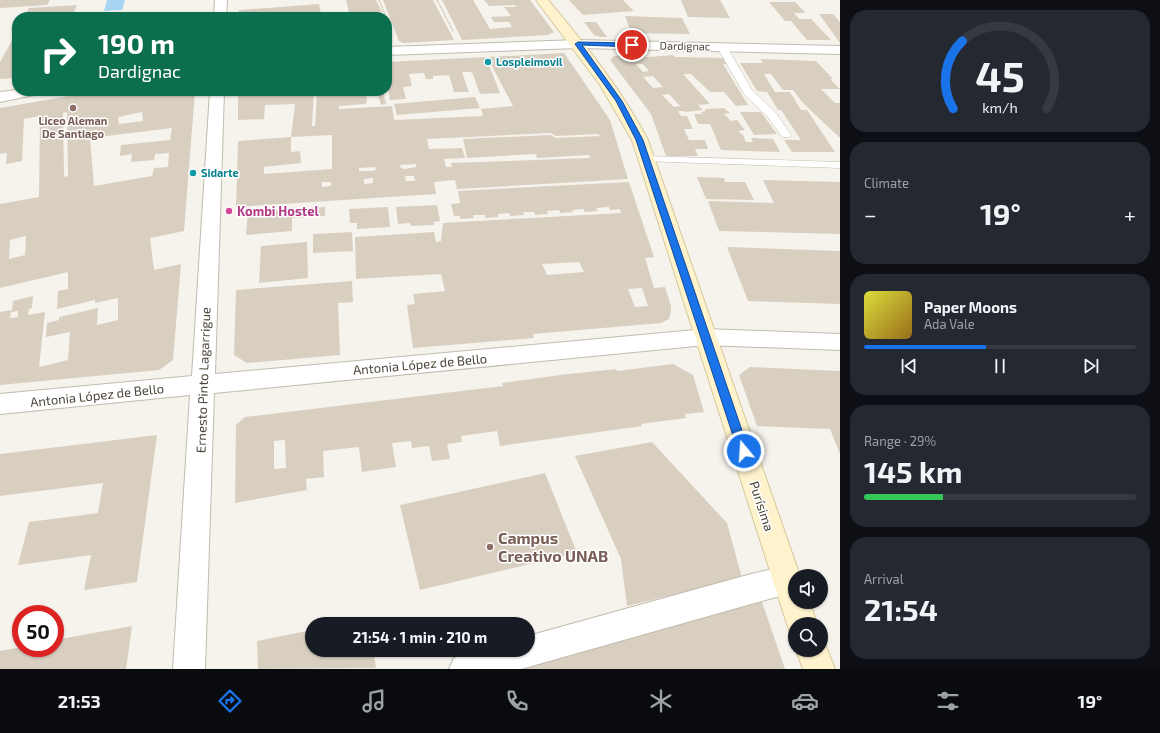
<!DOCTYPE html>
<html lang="en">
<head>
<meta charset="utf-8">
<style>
	body { margin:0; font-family:"Exo 2",sans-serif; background:#242831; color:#f1f3f6; height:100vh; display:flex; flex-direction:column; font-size:15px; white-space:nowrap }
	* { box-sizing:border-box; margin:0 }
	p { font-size:13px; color:#9ea1a6 }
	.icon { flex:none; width:22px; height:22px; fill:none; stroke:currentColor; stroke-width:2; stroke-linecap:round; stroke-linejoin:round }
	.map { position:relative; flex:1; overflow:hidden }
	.details { display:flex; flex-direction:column; gap:10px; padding:10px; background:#0d0f14; width:320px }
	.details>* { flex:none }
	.top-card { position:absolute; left:12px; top:12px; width:380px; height:84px; border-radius:16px; box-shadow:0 1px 3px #0004; background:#0b6e4f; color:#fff; overflow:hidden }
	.buttons { position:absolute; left:788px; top:569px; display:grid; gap:8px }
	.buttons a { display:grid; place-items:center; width:40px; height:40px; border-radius:50%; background:#171b24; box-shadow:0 1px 3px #0004; font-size:20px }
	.speed { position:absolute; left:12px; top:605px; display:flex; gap:8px; font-size:20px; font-weight:700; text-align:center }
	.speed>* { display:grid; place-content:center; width:52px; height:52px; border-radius:50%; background:#171b24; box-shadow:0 1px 3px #0004; line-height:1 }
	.speed .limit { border:6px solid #d22; background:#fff; color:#111 }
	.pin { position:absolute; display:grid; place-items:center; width:34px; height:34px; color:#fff; margin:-17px; border:2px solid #fff; border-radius:50%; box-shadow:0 1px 4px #0007 }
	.me { position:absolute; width:44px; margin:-22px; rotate:342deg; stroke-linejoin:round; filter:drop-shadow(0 0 3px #0008) }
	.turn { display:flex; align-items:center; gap:14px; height:84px; padding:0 20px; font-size:18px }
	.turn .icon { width:52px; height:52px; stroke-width:2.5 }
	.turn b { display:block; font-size:28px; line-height:34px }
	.big { font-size:30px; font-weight:700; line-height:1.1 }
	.details .widget { flex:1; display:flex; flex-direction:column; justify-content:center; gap:6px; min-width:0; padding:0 14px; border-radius:16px; background:#242831 }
	.details .dial { align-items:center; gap:0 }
	.dial svg { height:104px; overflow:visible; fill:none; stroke:#363941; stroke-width:7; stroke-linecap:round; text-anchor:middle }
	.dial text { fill:#f1f3f6; stroke:none }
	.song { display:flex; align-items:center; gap:12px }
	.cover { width:48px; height:48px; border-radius:6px; background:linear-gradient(135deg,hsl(60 70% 55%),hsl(40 70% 35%)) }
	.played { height:4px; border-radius:2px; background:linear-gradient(90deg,#1a73e8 45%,#363941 45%) }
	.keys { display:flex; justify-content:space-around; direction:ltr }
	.heat { display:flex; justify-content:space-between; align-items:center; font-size:22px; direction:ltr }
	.charge { height:6px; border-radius:3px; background:linear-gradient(90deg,#34c759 29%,#363941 0) }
	.trip { position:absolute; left:305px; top:617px; width:230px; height:40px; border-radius:20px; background:#171b24; box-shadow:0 1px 3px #0004; font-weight:700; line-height:40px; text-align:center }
	.tabs { display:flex; height:64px; justify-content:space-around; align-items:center; background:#090b0e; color:#9ea1a6 }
	.tabs .icon { width:28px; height:28px }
	.tabs .current { color:#1a73e8 }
	.tabs b { font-size:18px; color:#f1f3f6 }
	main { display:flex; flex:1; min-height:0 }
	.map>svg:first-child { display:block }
</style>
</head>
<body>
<main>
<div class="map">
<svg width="840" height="669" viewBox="0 0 840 669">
	<rect width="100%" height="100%" fill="#f6f3ec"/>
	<path fill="#a9d4f2" d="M107 0H125L122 10 104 11Z"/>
	<path fill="#d8cfc1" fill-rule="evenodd" d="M0 0H50L47 5 0 8Z
		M346 0H376L382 12 380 13 382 17H350Z
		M383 0H433L454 40 403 43 399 41Z
		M442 0H473L490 29 512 27 509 22H494L491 17 511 16 504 7H516L515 5 489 6 484 0H530L554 32 548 35 462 40Z
		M569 0H623L634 11 583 15Z
		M681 0H720L730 18 688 17Z
		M769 2H795L806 13H794L799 19H811L831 40H807L791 21H785Z
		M319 4 322 17H239V10Z
		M77 5 72 17H24L29 8Z
		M819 14H833L840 22V43Z
		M625 16 682 18 690 34 631 33Z
		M584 22H596L607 37H600L594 35Z
		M17 31V78L0 79V62Z
		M564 53 610 120 628 179 457 189 455 180 434 182 436 194 236 207 238 141 291 137V152L300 151 301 163 264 167V174L332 169V135L291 137 295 104 265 105 264 119 238 120V91H314L312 126H315L317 91H366L367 102 365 104 339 106V109L392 106 394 120 483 116 481 109 513 106 487 57ZM551 133 556 136 598 134 600 136 556 138 550 135 463 139 467 158 536 154 537 158 589 155 590 158 451 163 452 167H446L444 159 465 158 462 148 429 149 427 139ZM416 164V167L405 169 401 168 400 165ZM375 167 376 170 372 171H359V168ZM405 176H414L415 181H406ZM373 178V183L364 184V179ZM322 182H331V186L322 187Z
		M673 55 675 57 726 58 729 64H723L748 105 736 106 724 92H710L691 74H683L710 104 698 105 703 110 685 112 683 111H678L681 116H687L693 129H684L689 140H705L708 149H695L698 156H666L651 114 610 60 614 56H636L638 58ZM636 64H643L649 71 643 72ZM653 76 663 87 653 88 643 77ZM669 94 680 106 674 107 662 95Z
		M486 57 500 93 480 94 472 72H462L469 92H454L449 75 433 76V79H426L424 73 409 74 412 86 403 87 406 99 390 100 387 84V62Z
		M760 59 816 61 833 79H830L840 89H821L835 103H840V138L803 103 793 90H783L771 74H764L775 92H790L801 110H807L835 152H792L784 140H801L781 110H778L767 92 757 91 740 63H763Z
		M98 91H195L184 231 150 238 154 270 181 264 173 360 159 370 0 385V312L12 310 13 301 33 296 32 308 29 309 28 315 45 312 39 367 68 360 70 332 46 337 47 323 59 320V317L98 308 97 325 118 320V298L95 303V300L57 309 58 291 68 289V272L0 288V204L39 197 40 116 24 119 22 161 6 164 7 153 0 154V108ZM67 112 68 176 64 177 63 113ZM142 112 143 121 119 124 118 117ZM172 128 170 140 121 145 120 156 132 154 131 162 154 160 155 154 169 153 168 167 154 168 152 176 94 186 90 138ZM26 236 25 255 9 259 10 240ZM18 311V317L10 318 11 312Z
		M377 91H383L386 104 381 105Z
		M475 97 480 108 397 115 394 104Z
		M724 108 730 113 724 114 731 121 737 120 745 130 738 131 743 135 746 142H753L751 138 773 139 780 152 721 150 710 124H698L694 114H703L701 112 706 111 705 109Z
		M740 112H761L777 134 754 135Z
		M697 177 724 178 725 182H745L754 200 706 199Z
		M763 180 840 182V234L719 231 708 201 774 203Z
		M629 182 654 257 645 258 654 288 665 287 671 306V311L669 319 661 323 533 334 534 338 413 348 407 305 415 304 413 294 445 291 441 274 356 279 355 237 434 232 436 242 441 241 443 223 621 213 620 209 610 210 609 207 596 208 598 211 585 212 583 209 572 210 573 212 560 213 559 210 547 211 548 214 535 215 534 212H523L524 215 510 216 509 213 498 214V217L485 218V215H473L474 218 460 219V216H454L451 204 460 203 458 191ZM579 262 584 272 547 275 542 264ZM642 288 648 306 635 307 628 289Z
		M437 205 440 221 434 222V225L411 226 410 223 398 224 396 207Z
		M325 207V216L292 218V231L246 235 248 212Z
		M388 207 390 227 357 229V223H350L349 209Z
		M352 232 353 251 313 253V234Z
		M307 242 308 278 259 283 261 246Z
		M727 247 840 251V304L748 301Z
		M352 281 353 302 338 303 340 355 247 363 234 355 236 290Z
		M673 364 693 375 704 412 685 414 686 418 641 424 642 426 500 446 497 431 461 436 462 442 447 444 450 459 432 461 429 446 412 448 411 441 392 443 396 467 362 472 359 447 323 451 324 477 306 479 307 490 235 503 236 425 245 417 503 386 502 383 560 375 616 369 617 371ZM285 440 286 468 274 469V441Z
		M750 367 840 371V454L830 429 757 426 739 375Z
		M157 435 137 582 84 590 91 555 18 565 29 522 98 513 103 483 0 496V454Z
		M652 442 727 523 742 578 627 606 621 559 575 456Z
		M545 473 577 553 420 590 400 505Z
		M761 599 785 669H520Z
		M368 618 369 624H342V623Z
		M132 626 126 669H0V651L21 647 55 648V640Z
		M312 630V650H373L376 668 258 669 257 641Z"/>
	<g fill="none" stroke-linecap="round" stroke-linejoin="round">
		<defs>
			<path id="lane" d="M722 44 727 47 752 90 776 113 791 135 790 137H782L768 117 744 94 717 47Z
				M647 156 840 162V168L643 161 641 159 643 157Z"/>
			<path id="street" d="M215 0H227L226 17H214Z
				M578 40 840 46V54L578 48 387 55V47Z
				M17 90V91H41L39 94 0 102V92Z
				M210 91H224L215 374 706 329 840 334V350L706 345 214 393 205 669H173L190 395 0 414V394L192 376Z
				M787 566 797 571 800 576H795V592L751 604 521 669H449L454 658C480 647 501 650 528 650V636L751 574Z"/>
			<path id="secondary" d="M536 0H548C585 44 621 89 648 140L800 576H795V602H810L817 624H795V636L791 635 787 624 632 140 600 85Z
				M821 638 823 639 835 669H803L796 650H821Z"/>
		</defs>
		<use href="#lane" stroke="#c2bbae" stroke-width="1"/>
		<use href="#street" stroke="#c2bbae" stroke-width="2"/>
		<use href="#secondary" stroke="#d6c79b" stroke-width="2"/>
		<path stroke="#c4b79f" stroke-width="1.5" stroke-dasharray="1 1" stroke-linecap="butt" d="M379 0 386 17
			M437 0 453 31
			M387 20 392 33"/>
		<use href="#lane" fill="#fff" fill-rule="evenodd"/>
		<use href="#street" fill="#fff" fill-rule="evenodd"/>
		<use href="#secondary" fill="#fff3cd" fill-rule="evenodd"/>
	</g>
	<path fill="#1a73e8" stroke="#114b97" d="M578 42 632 43 635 45 632 47 582 45 622 101 643 140 749 451 747 454 744 456 740 454 738 451 636 140 616 101 575 44Z"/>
	<g fill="#0f9aa8" stroke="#fff" stroke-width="1.5">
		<circle cx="488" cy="62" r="4"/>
		<circle cx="193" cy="173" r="4"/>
	</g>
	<g fill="#8d6e63" stroke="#fff" stroke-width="1.5">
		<circle cx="73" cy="108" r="4"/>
		<circle cx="490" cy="547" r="4"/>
	</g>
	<circle fill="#d1479c" stroke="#fff" stroke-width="1.5" cx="229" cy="211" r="4"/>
	<g text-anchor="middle" stroke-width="3" stroke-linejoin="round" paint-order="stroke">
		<g font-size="11" fill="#4b4439" stroke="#fff">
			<text transform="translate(685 46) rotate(1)" y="4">Dardignac</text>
		</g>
		<g font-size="11" font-weight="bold" fill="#0d838f" stroke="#fff" text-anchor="start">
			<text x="496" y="66">Lospleimovil</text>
			<text x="201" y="177">Sidarte</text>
		</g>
		<g font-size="11" font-weight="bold" fill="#785e54" stroke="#fff">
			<text x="73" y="125">Liceo Aleman<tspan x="73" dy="13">De Santiago</tspan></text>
		</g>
		<g font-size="13" font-weight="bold" fill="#b23c85" stroke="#fff" text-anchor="start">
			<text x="237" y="216">Kombi Hostel</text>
		</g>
		<g font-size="13" fill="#4b4439" stroke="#fff">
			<text transform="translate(420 364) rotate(-5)" y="5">Antonia López de Bello</text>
			<text transform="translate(203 380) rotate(-88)" y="5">Ernesto Pinto Lagarrigue</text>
			<text transform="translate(97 395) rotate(-6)" y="5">Antonia López de Bello</text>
			<text transform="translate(762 506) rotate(72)" y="5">Purísima</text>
		</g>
		<g font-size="16" font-weight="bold" fill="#785e54" stroke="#fff" text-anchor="start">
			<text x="498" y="544">Campus<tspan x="498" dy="18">Creativo UNAB</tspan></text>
		</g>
	</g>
</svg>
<div class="buttons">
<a><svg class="icon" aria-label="sound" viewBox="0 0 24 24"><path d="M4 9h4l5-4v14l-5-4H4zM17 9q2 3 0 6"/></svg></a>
<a><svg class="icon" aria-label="search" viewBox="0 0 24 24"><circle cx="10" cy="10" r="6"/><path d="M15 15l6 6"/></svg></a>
</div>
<div class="speed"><div class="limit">50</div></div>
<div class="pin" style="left:632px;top:45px;background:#d93025"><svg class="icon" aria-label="arrive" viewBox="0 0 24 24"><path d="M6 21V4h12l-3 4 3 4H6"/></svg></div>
<svg class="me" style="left:744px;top:451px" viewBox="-20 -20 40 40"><circle r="17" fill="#1a73e8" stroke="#fff" stroke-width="3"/><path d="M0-11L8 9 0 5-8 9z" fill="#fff"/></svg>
<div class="trip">21:54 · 1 min · 210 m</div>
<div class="top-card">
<div class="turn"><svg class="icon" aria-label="right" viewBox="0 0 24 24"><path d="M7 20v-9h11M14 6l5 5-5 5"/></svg><div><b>190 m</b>Dardignac</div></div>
</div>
</div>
<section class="details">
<div class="widget dial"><svg viewBox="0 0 100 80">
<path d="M14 69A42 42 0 1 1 86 69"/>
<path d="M14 69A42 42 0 0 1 21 17" stroke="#1a73e8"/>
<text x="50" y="56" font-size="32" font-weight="700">45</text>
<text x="50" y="72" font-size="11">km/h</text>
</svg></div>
<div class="widget"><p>Climate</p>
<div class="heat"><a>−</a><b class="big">19°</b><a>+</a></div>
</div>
<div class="widget">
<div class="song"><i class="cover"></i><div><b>Paper Moons</b><p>Ada Vale</p></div></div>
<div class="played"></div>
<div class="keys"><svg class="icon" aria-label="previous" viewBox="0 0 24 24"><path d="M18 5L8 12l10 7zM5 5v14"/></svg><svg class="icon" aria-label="pause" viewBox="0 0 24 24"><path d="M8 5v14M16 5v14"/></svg><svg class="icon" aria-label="next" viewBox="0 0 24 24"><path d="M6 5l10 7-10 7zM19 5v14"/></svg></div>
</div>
<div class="widget"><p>Range · 29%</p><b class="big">145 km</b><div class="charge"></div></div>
<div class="widget"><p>Arrival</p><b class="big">21:54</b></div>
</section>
</main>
<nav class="tabs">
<b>21:53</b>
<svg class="icon current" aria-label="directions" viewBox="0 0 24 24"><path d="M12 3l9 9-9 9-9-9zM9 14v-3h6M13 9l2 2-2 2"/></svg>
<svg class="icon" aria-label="music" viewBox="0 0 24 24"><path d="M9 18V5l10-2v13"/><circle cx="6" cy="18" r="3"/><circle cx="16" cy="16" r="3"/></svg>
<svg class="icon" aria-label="phone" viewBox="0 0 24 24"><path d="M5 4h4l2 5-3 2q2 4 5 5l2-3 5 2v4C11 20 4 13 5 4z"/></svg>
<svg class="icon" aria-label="climate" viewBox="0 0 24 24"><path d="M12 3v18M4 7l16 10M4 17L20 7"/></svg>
<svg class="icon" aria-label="car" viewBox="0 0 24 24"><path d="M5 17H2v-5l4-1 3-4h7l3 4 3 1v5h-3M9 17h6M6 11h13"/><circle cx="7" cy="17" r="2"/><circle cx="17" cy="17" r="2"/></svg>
<svg class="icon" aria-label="filters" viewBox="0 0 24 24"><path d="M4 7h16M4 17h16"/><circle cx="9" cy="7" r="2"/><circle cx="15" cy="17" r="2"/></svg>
<b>19°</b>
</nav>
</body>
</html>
